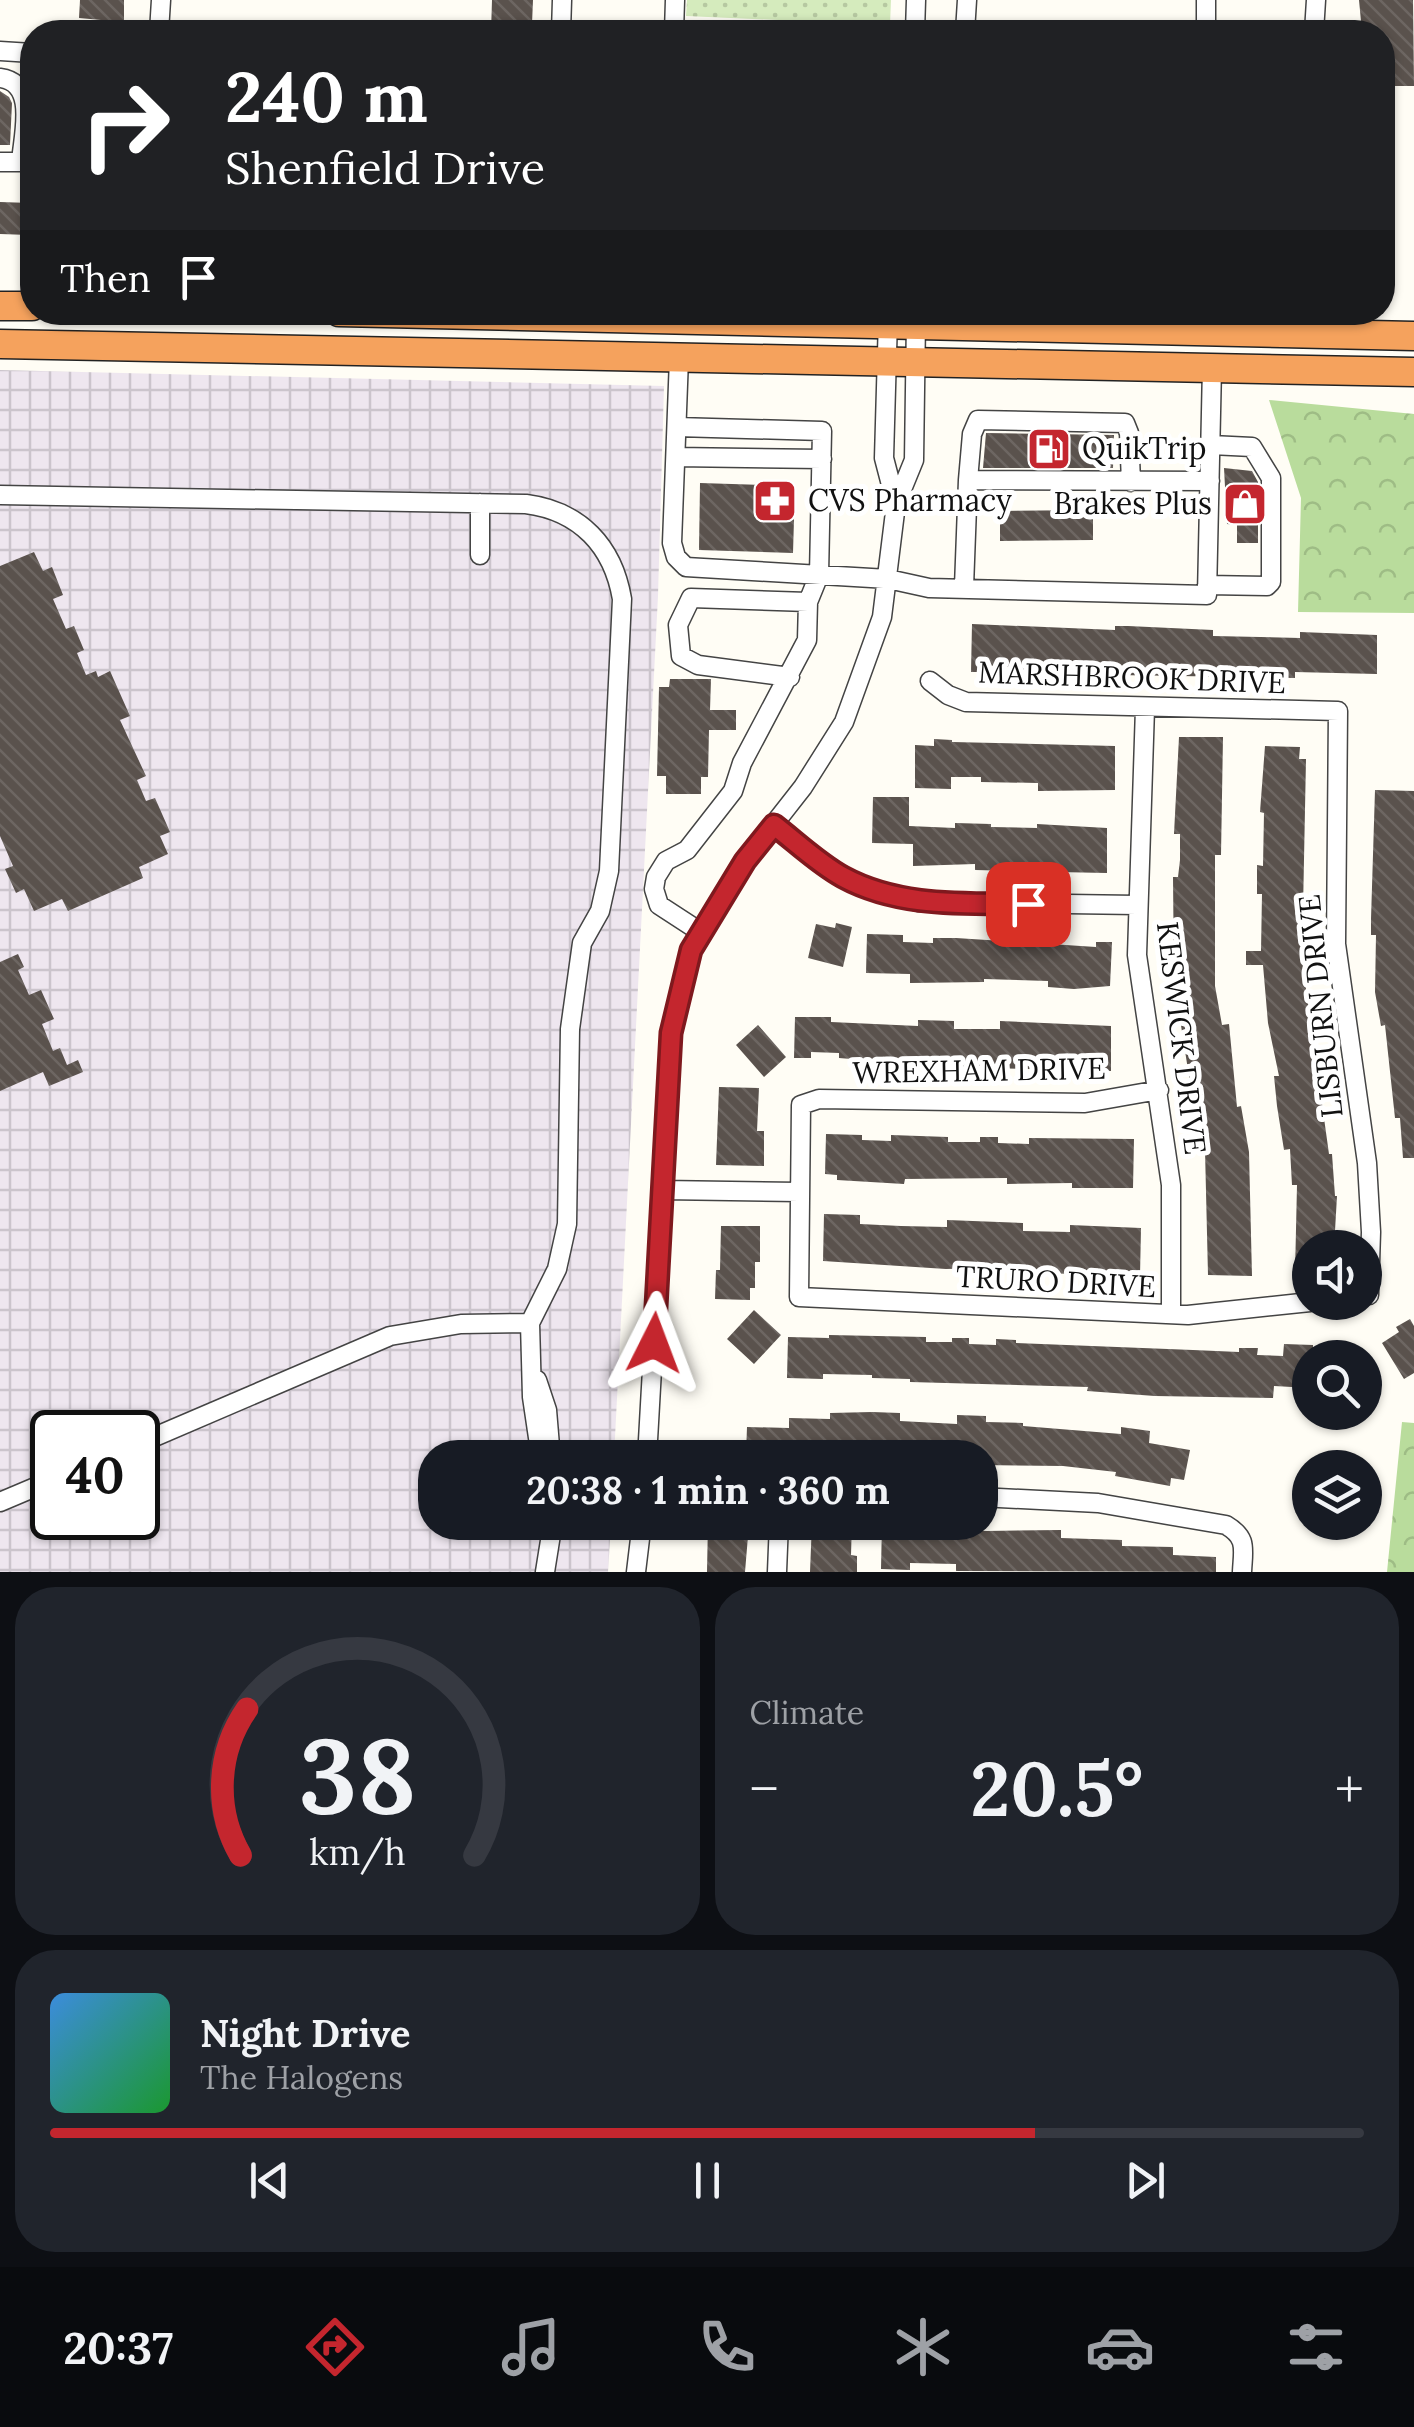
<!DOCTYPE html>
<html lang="en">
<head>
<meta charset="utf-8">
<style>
	body { margin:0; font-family:Lora,serif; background:#20242c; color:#f1f3f6; height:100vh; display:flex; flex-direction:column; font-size:38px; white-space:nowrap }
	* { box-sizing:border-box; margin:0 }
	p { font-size:32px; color:#9ea1a6 }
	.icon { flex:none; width:55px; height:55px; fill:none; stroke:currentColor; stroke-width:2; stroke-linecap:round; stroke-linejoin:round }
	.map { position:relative; height:1572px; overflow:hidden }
	.drawer { display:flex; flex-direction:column; gap:15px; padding:15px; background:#0d0f14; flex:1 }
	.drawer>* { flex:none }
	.top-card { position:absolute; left:20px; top:20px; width:1375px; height:305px; border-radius:40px; box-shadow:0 2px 8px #0004; background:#202124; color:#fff; overflow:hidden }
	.fabs { position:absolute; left:1292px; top:1230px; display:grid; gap:20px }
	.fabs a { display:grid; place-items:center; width:90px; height:90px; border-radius:50%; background:#171b24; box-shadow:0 2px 8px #0004; font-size:50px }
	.speed { position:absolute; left:30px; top:1410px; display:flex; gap:20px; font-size:50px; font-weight:700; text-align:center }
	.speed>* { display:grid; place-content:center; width:130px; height:130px; border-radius:50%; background:#171b24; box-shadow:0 2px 8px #0004; line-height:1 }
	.speed .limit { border:5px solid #111; border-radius:15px; background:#fff; color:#111 }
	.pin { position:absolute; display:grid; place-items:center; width:85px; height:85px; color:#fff; margin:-42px; border-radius:20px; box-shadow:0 5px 15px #0006 }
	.me { position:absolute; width:110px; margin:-55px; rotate:3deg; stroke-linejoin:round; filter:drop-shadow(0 0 8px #0008) }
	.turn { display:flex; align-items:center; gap:35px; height:210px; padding:0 40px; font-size:45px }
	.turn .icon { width:130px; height:130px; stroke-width:2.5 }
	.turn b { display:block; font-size:70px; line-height:85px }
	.then { display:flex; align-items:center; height:95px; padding:0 40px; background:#0003; gap:20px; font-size:38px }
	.big { font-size:75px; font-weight:800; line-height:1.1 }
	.drawer .tile { flex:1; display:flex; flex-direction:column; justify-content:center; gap:15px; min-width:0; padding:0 35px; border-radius:40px; background:#20242c }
	.drawer .dial { align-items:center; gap:0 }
	.dial svg { height:260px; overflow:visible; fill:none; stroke:#363941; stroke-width:7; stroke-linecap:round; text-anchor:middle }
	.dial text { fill:#f1f3f6; stroke:none }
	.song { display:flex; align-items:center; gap:30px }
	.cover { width:120px; height:120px; border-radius:15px; background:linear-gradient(135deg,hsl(210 70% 55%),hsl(130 70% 35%)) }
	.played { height:10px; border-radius:5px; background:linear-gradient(90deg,#c4262e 75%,#363941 75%) }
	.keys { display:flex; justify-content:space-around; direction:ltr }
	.heat { display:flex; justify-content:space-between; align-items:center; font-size:55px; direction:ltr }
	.drawer .tiles { flex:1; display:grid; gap:15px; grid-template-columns:1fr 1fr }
	.tile:last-child { grid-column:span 2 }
	.trip { position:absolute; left:418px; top:1440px; width:580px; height:100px; border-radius:40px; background:#171b24; box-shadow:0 2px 8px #0004; font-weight:800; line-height:100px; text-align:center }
	.menu { display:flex; height:160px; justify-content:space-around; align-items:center; background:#090b0e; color:#9ea1a6 }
	.menu .icon { width:70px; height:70px }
	.menu .current { color:#c4262e }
	.menu b { font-size:45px; color:#f1f3f6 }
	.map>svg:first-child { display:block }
</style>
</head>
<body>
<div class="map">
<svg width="1414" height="1572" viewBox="0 0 1414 1572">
	<defs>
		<pattern id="industrial-grid" width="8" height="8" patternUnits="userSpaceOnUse" patternTransform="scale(2.5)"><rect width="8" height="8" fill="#eee6ef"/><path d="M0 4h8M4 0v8" fill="none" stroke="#cbc4cc"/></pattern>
		<pattern id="green-dots" width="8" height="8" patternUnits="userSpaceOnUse" patternTransform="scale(2.5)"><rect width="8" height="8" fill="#d5ebbd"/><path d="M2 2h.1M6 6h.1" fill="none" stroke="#b6c8a1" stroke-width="1.8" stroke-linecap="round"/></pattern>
		<pattern id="forest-crowns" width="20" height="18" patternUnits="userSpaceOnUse" patternTransform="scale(2.5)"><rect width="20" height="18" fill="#b9dc9c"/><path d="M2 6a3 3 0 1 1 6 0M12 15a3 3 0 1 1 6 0" fill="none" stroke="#9ebc85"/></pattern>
		<pattern id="building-back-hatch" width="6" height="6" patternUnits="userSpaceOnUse" patternTransform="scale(2.5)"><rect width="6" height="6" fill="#5a524d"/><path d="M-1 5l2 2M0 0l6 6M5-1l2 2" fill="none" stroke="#6d6662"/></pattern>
	</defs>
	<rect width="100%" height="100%" fill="#fffdf5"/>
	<path fill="url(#industrial-grid)" fill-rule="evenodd" d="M0 370 664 386 658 596 614 1457 435 1458V1522L611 1523 608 1572H0ZM52 1432H138V1518H52Z"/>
	<path fill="url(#green-dots)" d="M687 0H891L890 25 686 16Z"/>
	<path fill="url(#forest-crowns)" d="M1269 400 1414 414V613L1298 612 1301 498Z
		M1402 1422 1414 1423V1572H1387Z"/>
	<path fill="url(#building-back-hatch)" d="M80 0H124V32H101V20L79 18Z
		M492 0H533L532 24 509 23 508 32H491Z
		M1359 0H1413L1414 86H1393L1382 98V32H1362Z
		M0 91 9 97 12 103 10 145H0Z
		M0 202 31 203 29 235 0 234Z
		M986 433 1114 435 1113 468H983Z
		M1224 468 1252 471 1258 482V543H1237V525L1227 524Z
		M700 483 795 486 793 553 699 550Z
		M1093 510V540L1000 541V511Z
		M34 552 43 571 52 567 63 595 53 599 66 629 74 626 84 650 77 653 86 675 96 671 98 677 110 671 130 716 120 720 146 776 137 780 146 801 155 798 170 832 160 836 168 854 139 867 143 878 68 911 62 899 34 911 24 889 16 893 5 869 13 866 0 836V566Z
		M972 624 1115 630V626H1128L1213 630V636L1300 638V632L1377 635V674L1295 672V678L1053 674 1012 672 1013 667 987 666V672H971Z
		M670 679H711L710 710H736V730H709L708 777H701V794H666V776H657L659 687H669Z
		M1179 737H1223L1221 855H1215V986L1222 1025 1229 1024 1237 1107 1241 1106 1249 1152 1252 1276 1208 1275 1205 1150 1202 1126 1197 1127 1174 981 1173 877H1178L1180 860V834H1174Z
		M934 739 952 740V742L1115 746V790L1038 791V783L981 782V777H951V789L915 788V745L934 746Z
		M1265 746 1300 747 1299 759H1306L1302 960 1329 1154H1332L1335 1196H1337L1334 1248H1310V1274H1295L1297 1185H1292L1290 1149 1284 1150 1277 1106 1274 1076H1279L1268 1023 1263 965H1246V951H1261L1262 894H1257V865L1263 866 1264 813 1260 812Z
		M1375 790 1414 791V1158H1403L1400 1118H1395L1385 1025 1381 1026 1375 992 1376 935H1371V919Z
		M873 797H909V826L955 828V823L991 824V827L1037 828V824L1107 828V873L1057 872 1058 866H1016V871L975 870V864L913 866V844L872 843Z
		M836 923 852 927 843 967 808 958 816 924 835 928Z
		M867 934 903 935V942L933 943V938H956L1096 947V942H1112L1110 986 1074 989 1048 987V981L984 979V982L910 983V974L866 973Z
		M18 954 24 967 18 970 29 995 41 990 54 1019 42 1024 53 1051 60 1048 67 1065 78 1060 83 1072 49 1086 43 1072 0 1091V962Z
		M795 1017H831V1022L918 1026V1020L954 1021V1029H1000V1021L1111 1026V1071L939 1067V1061L912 1060V1066H851V1059L839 1058V1053L811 1052V1058H794Z
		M758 1025 786 1057 764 1077 736 1045Z
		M719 1087 759 1088 757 1131H764V1166L716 1165Z
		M826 1134 862 1135V1140L891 1141V1135L948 1137V1142H980V1137H998V1143L1029 1144V1138L1134 1139 1133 1188H1072V1183L1007 1184V1178L905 1179 904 1184 837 1180V1175L825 1174Z
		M824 1214 860 1215V1224L901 1226 947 1227V1220L1023 1223V1231L1070 1232V1225L1141 1228 1140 1276 1009 1272V1267L946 1269 823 1261Z
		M721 1226H760V1262H755V1288H750V1300L715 1299 716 1270H720Z
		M754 1310 781 1335 754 1364 727 1339Z
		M1410 1319 1414 1326V1373L1404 1379 1382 1343 1399 1332 1396 1327Z
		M829 1335 926 1337V1342H952V1338H969V1344L996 1345V1339L1016 1340V1343L1193 1350 1239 1352V1348H1258L1257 1355 1283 1356 1284 1344 1313 1345V1358H1310V1388L1274 1386 1273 1398 1155 1396 1087 1391 1088 1387 910 1382V1379L872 1378V1375L823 1374V1379L787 1378 788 1337 829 1338Z
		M872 1412 900 1413V1421L957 1424V1415L986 1416V1422L1023 1423V1426L1121 1434V1427L1150 1431 1149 1443 1190 1450 1184 1480 1171 1478 1170 1486 1115 1476 1116 1472 1063 1466 980 1465V1458L746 1454 747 1427 789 1428V1418L830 1419V1413Z
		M708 1522H739L738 1535 748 1536 745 1572H707Z
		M812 1522H852L851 1555 857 1556V1572H810Z
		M882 1523 986 1531 1061 1530V1538L1122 1540V1546L1173 1547V1555L1216 1557V1572L956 1571V1564L910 1563V1570L881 1569Z"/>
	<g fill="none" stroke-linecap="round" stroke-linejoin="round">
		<defs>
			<path id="minor" d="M1206 0V32
				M159 32 161 0
				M561 32 562 0
				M674 32 675 0
				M915 32 916 0
				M965 32 967 0
				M1314 32 1316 0
				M0 51 32 53
				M0 78C38 83 23 134 21 162H0
				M888 318 884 458 896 504
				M679 358 672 543 676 557 686 567 888 579 929 588 1207 595 1212 367
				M677 427 822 431 819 575 808 602 807 640 742 763 733 791 687 850 666 861 656 877 654 889 659 905 702 933
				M676 457 822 459
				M968 480 972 434 978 420 1125 423 1129 433 1131 482
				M0 495 526 504C580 511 613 546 622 599L609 871 600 911 582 943 570 1029 567 1224 557 1269 530 1323 532 1397 541 1458
				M480 503V555
				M1207 585 1267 586 1271 582V478L1252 447 1211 445
				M964 587 968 480 1210 481
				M790 677 698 665 681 656 678 625 691 598 808 602
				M930 681 948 695 966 702 1338 711 1336 944 1367 1163 1371 1232 1369 1295H1365
				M1145 708 1137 955 1171 1185V1314
				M773 825 842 877 878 891 919 902 1137 905
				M1159 1090 1085 1103 819 1099 801 1105 799 1297 1188 1315 1310 1302
				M663 1190 799 1192
				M537 1380 547 1410 551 1458
				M138 1444 390 1336 461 1324 530 1323
				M647 1458 671 1033 691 950 745 861 803 787 844 722 882 617 896 504 914 460 916 319
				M980 1497 1098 1503 1226 1525C1248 1538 1243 1549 1242 1572
				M0 1502 52 1480
				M545 1572 553 1522
				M636 1572 642 1522
				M777 1572 779 1522"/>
			<path id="highway" d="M0 306H32
				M339 312 1414 336
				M0 344 1414 372"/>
		</defs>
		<use href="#minor" stroke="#444" stroke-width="21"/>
		<use href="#highway" stroke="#222" stroke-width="31"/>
		<use href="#minor" stroke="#fff" stroke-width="18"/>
		<use href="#highway" stroke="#f5a25d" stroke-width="28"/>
	</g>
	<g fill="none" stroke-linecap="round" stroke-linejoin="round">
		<defs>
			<path id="route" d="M654 1343 671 1033 691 950 745 861 774 825C796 842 819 864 843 877 900 908 966 903 1028 904"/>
		</defs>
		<use href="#route" stroke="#7f191e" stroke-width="25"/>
		<use href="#route" stroke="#c4262e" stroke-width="18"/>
	</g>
	<defs>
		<symbol id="fuel-square" viewBox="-11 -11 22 22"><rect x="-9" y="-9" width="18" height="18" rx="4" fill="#c4262e" stroke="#fff"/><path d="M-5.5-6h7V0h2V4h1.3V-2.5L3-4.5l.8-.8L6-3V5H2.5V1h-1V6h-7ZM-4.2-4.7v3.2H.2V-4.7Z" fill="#fff"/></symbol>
		<symbol id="pharmacy-square" viewBox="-11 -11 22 22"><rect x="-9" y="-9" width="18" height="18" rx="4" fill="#c4262e" stroke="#fff"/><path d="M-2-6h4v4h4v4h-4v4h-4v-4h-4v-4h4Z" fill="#fff"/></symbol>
		<symbol id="shop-square" viewBox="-11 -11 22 22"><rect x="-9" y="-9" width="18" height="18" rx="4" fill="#c4262e" stroke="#fff"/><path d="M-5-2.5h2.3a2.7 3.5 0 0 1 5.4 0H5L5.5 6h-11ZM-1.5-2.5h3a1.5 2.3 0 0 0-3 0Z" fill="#fff"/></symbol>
	</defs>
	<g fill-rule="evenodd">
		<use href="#fuel-square" x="1024" y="424" width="50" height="50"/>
		<use href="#pharmacy-square" x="750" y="476" width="50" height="50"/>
		<use href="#shop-square" x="1220" y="479" width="50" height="50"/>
	</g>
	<g text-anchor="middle" stroke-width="10" stroke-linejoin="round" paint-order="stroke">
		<g font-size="30" fill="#111" stroke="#fff" text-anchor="start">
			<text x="1082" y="459">QuikTrip</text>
			<text x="808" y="511">CVS Pharmacy</text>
			<text x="1212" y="514" text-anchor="end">Brakes Plus</text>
		</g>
		<g font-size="30" fill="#111" stroke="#fff">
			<text transform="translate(1132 678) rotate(2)" y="10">MARSHBROOK DRIVE</text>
			<text transform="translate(1321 1006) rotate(-96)" y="10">LISBURN DRIVE</text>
			<text transform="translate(1181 1038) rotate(83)" y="10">KESWICK DRIVE</text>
			<text transform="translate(979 1071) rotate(-1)" y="10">WREXHAM DRIVE</text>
			<text transform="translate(1056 1282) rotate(3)" y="10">TRURO DRIVE</text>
		</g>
	</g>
</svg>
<div class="fabs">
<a><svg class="icon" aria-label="sound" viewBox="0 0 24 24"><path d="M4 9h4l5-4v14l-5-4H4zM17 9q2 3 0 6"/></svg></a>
<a><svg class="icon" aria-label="search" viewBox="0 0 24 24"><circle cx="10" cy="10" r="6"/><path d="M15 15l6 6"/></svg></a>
<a><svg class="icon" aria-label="layers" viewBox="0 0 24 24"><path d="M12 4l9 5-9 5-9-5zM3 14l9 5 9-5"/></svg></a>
</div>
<div class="speed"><div class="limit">40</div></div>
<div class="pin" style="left:1028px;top:904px;background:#d93025"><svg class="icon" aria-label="arrive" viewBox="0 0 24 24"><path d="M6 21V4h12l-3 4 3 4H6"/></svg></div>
<svg class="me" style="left:654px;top:1343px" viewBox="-20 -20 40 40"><path d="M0-17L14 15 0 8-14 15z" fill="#c4262e" stroke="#fff" stroke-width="4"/></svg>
<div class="trip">20:38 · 1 min · 360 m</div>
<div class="top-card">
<div class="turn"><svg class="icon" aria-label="right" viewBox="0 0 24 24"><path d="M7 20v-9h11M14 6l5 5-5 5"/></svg><div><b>240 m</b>Shenfield Drive</div></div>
<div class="then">Then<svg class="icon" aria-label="arrive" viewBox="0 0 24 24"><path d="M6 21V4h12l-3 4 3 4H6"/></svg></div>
</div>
</div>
<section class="drawer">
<div class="tiles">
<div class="tile dial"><svg viewBox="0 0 100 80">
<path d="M14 69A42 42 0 1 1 86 69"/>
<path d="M14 69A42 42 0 0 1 16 24" stroke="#c4262e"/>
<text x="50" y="56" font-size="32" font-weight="700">38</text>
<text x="50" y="72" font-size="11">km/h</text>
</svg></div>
<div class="tile"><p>Climate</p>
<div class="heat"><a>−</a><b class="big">20.5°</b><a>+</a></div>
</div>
<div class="tile">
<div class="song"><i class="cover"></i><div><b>Night Drive</b><p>The Halogens</p></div></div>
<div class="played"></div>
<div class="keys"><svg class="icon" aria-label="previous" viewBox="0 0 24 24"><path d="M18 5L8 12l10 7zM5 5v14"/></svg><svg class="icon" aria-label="pause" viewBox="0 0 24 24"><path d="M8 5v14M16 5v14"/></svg><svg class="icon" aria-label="next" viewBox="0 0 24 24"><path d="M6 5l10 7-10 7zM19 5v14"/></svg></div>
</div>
</div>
</section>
<nav class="menu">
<b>20:37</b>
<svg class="icon current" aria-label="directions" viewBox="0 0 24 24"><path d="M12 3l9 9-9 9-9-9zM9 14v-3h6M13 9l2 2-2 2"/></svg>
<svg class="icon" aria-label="music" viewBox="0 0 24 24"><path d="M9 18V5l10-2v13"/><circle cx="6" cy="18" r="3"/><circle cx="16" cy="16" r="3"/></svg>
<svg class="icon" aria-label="phone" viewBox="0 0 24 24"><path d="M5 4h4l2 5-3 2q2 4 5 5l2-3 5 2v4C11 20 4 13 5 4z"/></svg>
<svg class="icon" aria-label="climate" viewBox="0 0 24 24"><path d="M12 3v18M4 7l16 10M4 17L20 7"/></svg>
<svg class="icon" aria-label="car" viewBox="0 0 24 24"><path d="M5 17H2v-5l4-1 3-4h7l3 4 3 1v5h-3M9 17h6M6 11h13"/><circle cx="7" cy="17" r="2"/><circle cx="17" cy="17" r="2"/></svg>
<svg class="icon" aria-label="filters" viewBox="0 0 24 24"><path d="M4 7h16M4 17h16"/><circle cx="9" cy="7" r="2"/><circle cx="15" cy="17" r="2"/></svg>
</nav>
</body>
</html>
